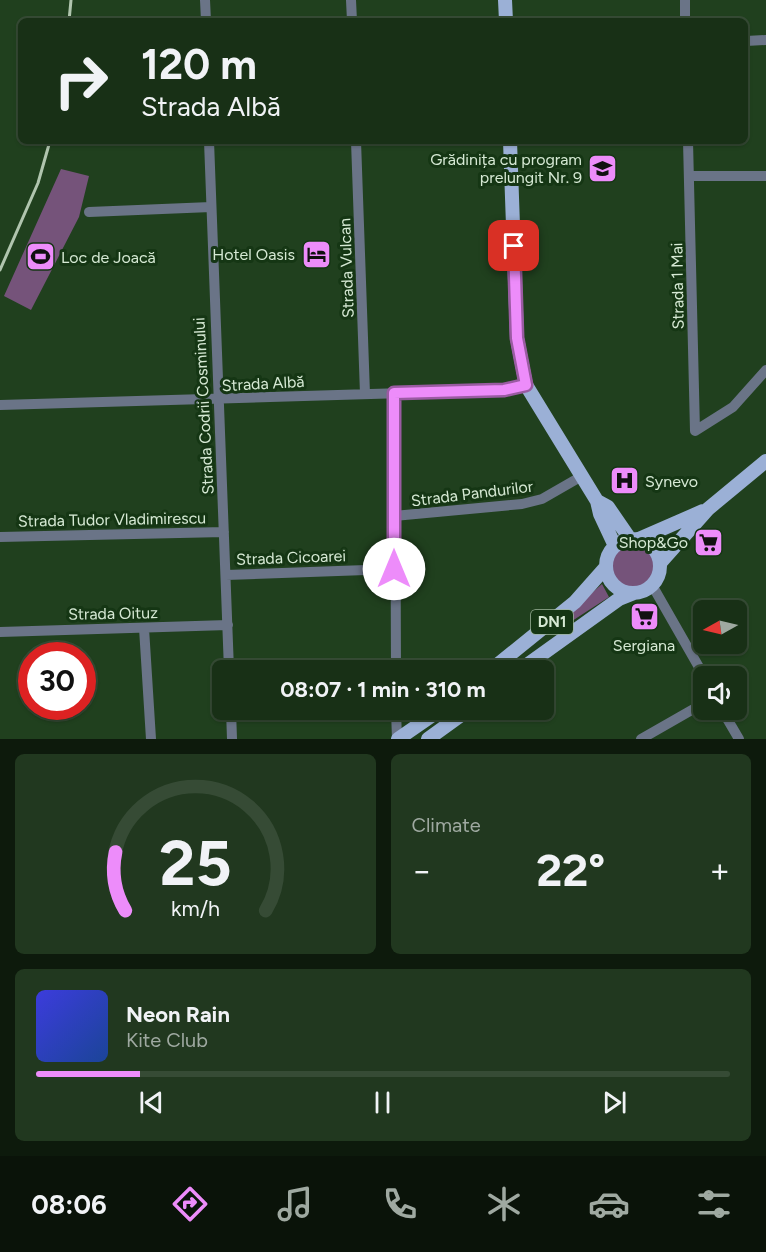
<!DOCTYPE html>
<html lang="en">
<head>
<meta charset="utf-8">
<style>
	body { margin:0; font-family:Figtree,sans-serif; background:#21381f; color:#f1f3f6; height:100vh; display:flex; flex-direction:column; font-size:22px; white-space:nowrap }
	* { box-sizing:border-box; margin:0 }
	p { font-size:20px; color:#9fa9a1 }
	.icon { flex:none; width:33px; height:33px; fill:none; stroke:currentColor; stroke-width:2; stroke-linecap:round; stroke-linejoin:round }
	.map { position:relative; height:739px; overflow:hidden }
	.sheet { display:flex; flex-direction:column; gap:15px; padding:15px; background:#0d1a0c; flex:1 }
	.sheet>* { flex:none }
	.top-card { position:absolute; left:18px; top:18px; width:730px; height:126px; border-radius:9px; box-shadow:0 2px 4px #0004,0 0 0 2px #364b35; background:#183016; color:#f1f3f6; overflow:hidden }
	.needle { width:39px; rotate:262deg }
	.fabs { position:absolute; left:693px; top:600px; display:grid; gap:12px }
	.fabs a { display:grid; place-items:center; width:54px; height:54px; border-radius:9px; background:#183016; box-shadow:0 2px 4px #0004,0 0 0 2px #364b35; font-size:30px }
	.speed { position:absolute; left:18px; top:642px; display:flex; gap:12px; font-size:30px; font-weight:700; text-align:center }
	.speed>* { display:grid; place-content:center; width:78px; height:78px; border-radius:50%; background:#183016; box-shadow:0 2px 4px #0004,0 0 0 2px #364b35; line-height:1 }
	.speed .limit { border:9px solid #d22; background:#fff; color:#111 }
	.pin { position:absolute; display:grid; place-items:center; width:51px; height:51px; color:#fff; margin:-26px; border-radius:12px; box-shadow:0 3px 9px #0006 }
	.me { position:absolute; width:66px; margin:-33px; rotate:0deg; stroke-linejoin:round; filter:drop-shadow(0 0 4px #0008) }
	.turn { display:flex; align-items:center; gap:21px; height:126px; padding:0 24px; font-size:27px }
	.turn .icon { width:78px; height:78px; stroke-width:2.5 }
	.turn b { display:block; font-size:42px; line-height:51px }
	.big { font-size:45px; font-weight:700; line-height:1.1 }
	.sheet .tile { flex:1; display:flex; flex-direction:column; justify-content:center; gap:9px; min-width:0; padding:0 21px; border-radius:9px; background:#21381f }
	.sheet .dial { align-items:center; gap:0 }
	.dial svg { height:156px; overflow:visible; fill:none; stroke:#364b35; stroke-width:7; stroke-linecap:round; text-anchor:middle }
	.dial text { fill:#f1f3f6; stroke:none }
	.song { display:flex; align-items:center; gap:18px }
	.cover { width:72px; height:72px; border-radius:9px; background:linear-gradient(135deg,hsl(240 70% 55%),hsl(220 70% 35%)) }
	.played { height:6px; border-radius:3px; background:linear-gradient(90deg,#ed8cfa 15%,#364b35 15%) }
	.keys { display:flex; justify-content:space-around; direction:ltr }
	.heat { display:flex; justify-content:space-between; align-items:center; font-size:33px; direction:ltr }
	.sheet .tiles { flex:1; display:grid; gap:15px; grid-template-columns:1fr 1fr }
	.tile:last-child { grid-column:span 2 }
	.trip { position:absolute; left:212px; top:660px; width:342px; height:60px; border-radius:9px; background:#183016; box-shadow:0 2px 4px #0004,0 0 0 2px #364b35; font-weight:700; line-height:60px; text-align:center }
	.tabs { display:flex; height:96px; justify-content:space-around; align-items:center; background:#0a1309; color:#9fa9a1 }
	.tabs .icon { width:42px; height:42px }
	.tabs .current { color:#ed8cfa }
	.tabs b { font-size:27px; color:#f1f3f6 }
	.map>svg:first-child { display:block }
</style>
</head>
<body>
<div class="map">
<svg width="766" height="739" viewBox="0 0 766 739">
	<rect width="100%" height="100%" fill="#20401e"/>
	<path fill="#75537a" d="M61 169 89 176 79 217 31 310 4 296Z
		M612 566a21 21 0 1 1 42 0a21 21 0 1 1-42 0Z
		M602 584 609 597 552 634 550 630Z"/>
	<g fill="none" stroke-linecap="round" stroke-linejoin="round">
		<path stroke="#6a7487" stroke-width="10" d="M205 0 206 21
			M351 0 352 21
			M685 0V21
			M746 41 766 40
			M209 141 229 670
			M356 141 365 394
			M688 141 695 431 733 407 766 370
			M689 176H766
			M89 212 211 207
			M395 393 396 670
			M0 405 504 390 526 385
			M394 516 522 504 542 499 582 476
			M0 537 224 532
			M226 575 394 569
			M652 585 704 676
			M144 628 151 739
			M0 632 228 625
			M231 710 232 739
			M396 710 397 739
			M722 710 739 739
			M641 739 704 703"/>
		<path stroke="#9bb0d6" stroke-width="14" d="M505 0 506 21
			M510 141 517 338 526 385 597 501 600 514 615 546
			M597 501 608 507 630 539
			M639 539 703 511
			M606 566a27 27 0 1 1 54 0a27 27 0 1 1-54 0Z
			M660 563 708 509 766 461
			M491 670 575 602 606 567
			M520 670 619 599 634 593
			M398 739 440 710
			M428 739 468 710"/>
		<path stroke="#b0c5ae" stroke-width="3" d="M69 21 71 0
			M0 270 38 183 50 141"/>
	</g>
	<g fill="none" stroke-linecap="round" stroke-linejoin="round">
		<defs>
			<path id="route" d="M394 569V393L504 390 526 385 517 338 514 246"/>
		</defs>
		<use href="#route" stroke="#9a5ba2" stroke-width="15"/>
		<use href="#route" stroke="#ed8cfa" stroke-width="10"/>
	</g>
	<defs>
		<symbol id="school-square" viewBox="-11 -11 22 22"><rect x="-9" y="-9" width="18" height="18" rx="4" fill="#ed8cfa" stroke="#153614"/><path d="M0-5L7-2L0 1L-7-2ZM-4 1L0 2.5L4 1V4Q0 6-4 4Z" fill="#111"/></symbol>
		<symbol id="hotel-square" viewBox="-11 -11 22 22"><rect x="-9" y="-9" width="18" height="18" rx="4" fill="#ed8cfa" stroke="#153614"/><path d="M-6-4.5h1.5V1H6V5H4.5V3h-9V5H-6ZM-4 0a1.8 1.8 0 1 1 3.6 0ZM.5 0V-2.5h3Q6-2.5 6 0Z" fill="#111"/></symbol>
		<symbol id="stadium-square" viewBox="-11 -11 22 22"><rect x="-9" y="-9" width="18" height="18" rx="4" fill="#ed8cfa" stroke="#153614"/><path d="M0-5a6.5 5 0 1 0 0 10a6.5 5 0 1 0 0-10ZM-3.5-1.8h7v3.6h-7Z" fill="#111"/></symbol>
		<symbol id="hospital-square" viewBox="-11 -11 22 22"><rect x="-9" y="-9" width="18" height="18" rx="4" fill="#ed8cfa" stroke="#153614"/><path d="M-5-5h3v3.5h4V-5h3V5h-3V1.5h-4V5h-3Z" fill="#111"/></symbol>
		<symbol id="supermarket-square" viewBox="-11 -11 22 22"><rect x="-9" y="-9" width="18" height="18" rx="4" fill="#ed8cfa" stroke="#153614"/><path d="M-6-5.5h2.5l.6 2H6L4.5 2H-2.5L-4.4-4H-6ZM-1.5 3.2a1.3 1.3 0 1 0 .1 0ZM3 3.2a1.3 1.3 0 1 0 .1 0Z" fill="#111"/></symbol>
	</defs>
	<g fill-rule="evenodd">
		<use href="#school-square" x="586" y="152" width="33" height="33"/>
		<use href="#hotel-square" x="300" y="238" width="33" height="33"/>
		<use href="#stadium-square" x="24" y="240" width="33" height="33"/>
		<use href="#hospital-square" x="608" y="464" width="33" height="33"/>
		<use href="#supermarket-square" x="692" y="526" width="33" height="33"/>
		<use href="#supermarket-square" x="628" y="600" width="33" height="33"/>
	</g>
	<g text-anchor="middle" stroke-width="6" stroke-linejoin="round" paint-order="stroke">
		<rect fill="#153614" stroke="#9cb39a" stroke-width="1.5" x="531" y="610" width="42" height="24" rx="4.5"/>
		<g font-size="15" font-weight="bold" fill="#d6e9d4">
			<text x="552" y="627">DN1</text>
		</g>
		<g font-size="16" fill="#d6e9d4" stroke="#153614" text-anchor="end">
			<text x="582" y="165">Grădinița cu program<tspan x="582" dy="18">prelungit Nr. 9</tspan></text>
			<text x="295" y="260">Hotel Oasis</text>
			<text x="61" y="263" text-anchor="start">Loc de Joacă</text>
			<text x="645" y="487" text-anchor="start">Synevo</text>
			<text x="688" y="548">Shop&amp;Go</text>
			<text x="644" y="651" text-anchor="middle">Sergiana</text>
		</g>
		<g font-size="16" fill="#d6e9d4" stroke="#153614">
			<text transform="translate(346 268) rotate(-92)" y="6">Strada Vulcan</text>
			<text transform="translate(677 286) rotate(-91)" y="6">Strada 1 Mai</text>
			<text transform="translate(263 383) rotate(-3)" y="6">Strada Albă</text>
			<text transform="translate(203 406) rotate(-93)" y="6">Strada Codrii Cosminului</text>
			<text transform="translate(472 493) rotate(-7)" y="6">Strada Pandurilor</text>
			<text transform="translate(112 519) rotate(-1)" y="6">Strada Tudor Vladimirescu</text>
			<text transform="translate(291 557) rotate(-2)" y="6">Strada Cicoarei</text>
			<text transform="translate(113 613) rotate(-1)" y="6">Strada Oituz</text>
		</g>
	</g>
</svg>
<div class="fabs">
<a><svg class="needle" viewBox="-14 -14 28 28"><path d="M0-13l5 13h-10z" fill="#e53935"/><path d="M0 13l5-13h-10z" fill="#9fa9a1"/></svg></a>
<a><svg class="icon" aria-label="sound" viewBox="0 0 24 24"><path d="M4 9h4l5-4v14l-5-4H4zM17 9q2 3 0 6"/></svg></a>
</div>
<div class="speed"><div class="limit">30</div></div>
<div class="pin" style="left:514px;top:246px;background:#d93025"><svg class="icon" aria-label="arrive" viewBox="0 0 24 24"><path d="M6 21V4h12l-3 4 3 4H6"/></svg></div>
<svg class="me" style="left:394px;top:569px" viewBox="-20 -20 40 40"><circle r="19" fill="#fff"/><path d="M0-13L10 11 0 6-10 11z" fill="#ed8cfa"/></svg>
<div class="trip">08:07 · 1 min · 310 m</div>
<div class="top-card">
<div class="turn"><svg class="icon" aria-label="right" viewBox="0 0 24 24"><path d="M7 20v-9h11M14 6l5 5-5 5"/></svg><div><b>120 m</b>Strada Albă</div></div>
</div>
</div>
<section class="sheet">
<div class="tiles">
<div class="tile dial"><svg viewBox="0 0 100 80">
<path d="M14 69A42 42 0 1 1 86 69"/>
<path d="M14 69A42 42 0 0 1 9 39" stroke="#ed8cfa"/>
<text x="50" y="56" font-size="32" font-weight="700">25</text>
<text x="50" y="72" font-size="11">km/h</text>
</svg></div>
<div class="tile"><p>Climate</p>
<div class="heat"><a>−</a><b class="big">22°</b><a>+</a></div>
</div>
<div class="tile">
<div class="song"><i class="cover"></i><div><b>Neon Rain</b><p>Kite Club</p></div></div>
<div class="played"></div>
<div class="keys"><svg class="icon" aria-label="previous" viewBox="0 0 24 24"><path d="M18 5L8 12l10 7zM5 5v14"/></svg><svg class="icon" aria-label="pause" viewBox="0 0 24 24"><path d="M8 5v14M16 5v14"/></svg><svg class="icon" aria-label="next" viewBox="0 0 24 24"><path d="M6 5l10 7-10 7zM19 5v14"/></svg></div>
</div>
</div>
</section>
<nav class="tabs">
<b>08:06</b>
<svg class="icon current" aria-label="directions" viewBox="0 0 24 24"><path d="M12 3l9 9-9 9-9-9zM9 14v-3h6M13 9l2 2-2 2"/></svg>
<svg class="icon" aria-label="music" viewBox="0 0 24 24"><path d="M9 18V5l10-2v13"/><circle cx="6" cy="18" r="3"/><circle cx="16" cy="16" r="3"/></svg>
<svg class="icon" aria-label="phone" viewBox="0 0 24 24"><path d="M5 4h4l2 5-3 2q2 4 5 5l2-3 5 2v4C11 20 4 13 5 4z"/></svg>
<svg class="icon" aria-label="climate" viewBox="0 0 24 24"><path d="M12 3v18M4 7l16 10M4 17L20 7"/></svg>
<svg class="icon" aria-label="car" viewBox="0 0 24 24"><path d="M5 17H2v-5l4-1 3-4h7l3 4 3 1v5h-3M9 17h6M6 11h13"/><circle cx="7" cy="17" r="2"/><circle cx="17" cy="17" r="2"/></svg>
<svg class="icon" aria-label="filters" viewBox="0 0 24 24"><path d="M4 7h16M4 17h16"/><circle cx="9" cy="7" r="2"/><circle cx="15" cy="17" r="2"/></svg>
</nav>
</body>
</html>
